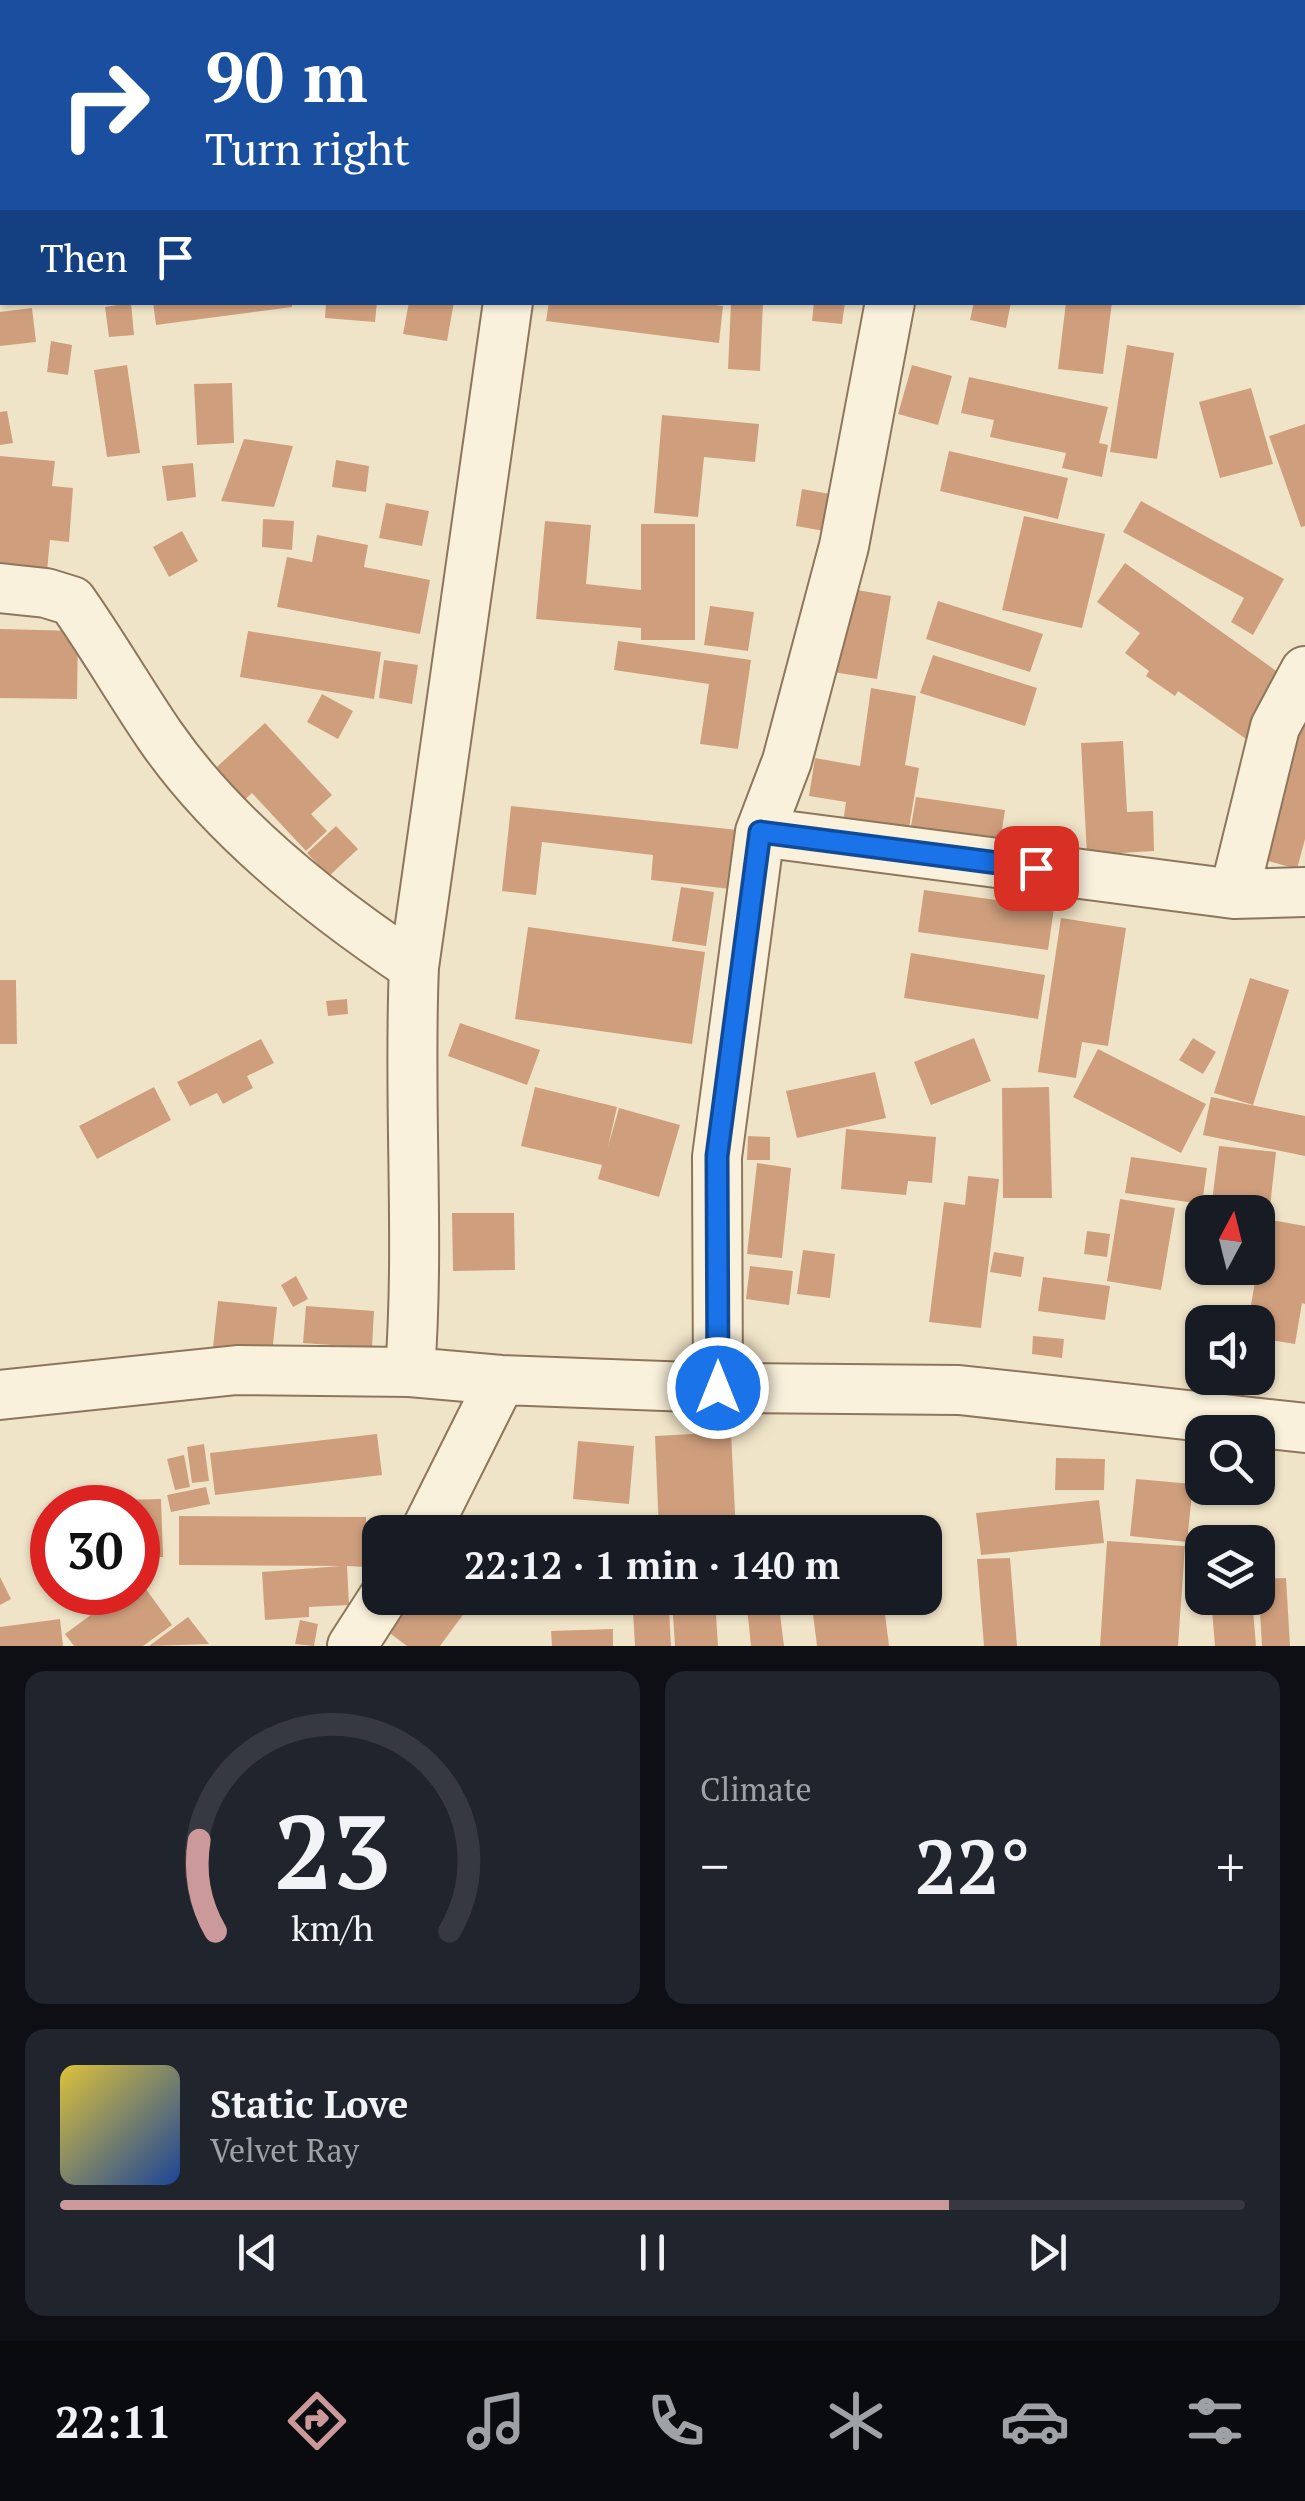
<!DOCTYPE html>
<html lang="en">
<head>
<meta charset="utf-8">
<style>
	body { margin:0; font-family:"PT Serif",serif; background:#20242c; color:#f1f3f6; height:100vh; display:flex; flex-direction:column; font-size:38px; white-space:nowrap }
	* { box-sizing:border-box; margin:0 }
	p { font-size:32px; color:#9ea1a6 }
	.icon { flex:none; width:55px; height:55px; fill:none; stroke:currentColor; stroke-width:2; stroke-linecap:round; stroke-linejoin:round }
	.map { position:relative; height:1646px; overflow:hidden }
	.details { display:flex; flex-direction:column; gap:25px; padding:25px; background:#0d0f14; flex:1 }
	.details>* { flex:none }
	.hud { position:absolute; left:0px; top:0px; width:1305px; height:305px; box-shadow:0 2px 8px #0004; background:#1a4fa0; color:#fff; overflow:hidden }
	.needle { width:65px; rotate:7deg }
	.controls { position:absolute; left:1185px; top:1195px; display:grid; gap:20px }
	.controls a { display:grid; place-items:center; width:90px; height:90px; border-radius:20px; background:#171b24; box-shadow:0 2px 8px #0004; font-size:50px }
	.speed { position:absolute; left:30px; top:1485px; display:flex; gap:20px; font-size:50px; font-weight:700; text-align:center }
	.speed>* { display:grid; place-content:center; width:130px; height:130px; border-radius:50%; background:#171b24; box-shadow:0 2px 8px #0004; line-height:1 }
	.speed .limit { border:15px solid #d22; background:#fff; color:#111 }
	.pin { position:absolute; display:grid; place-items:center; width:85px; height:85px; color:#fff; margin:-42px; border-radius:20px; box-shadow:0 5px 15px #0006 }
	.me { position:absolute; width:110px; margin:-55px; rotate:0deg; stroke-linejoin:round; filter:drop-shadow(0 0 8px #0008) }
	.turn { display:flex; align-items:center; gap:35px; height:210px; padding:0 40px; font-size:45px }
	.turn .icon { width:130px; height:130px; stroke-width:2.5 }
	.turn b { display:block; font-size:70px; line-height:85px }
	.then { display:flex; align-items:center; height:95px; padding:0 40px; background:#0003; gap:20px; font-size:38px }
	.big { font-size:75px; font-weight:800; line-height:1.1 }
	.details .widget { flex:1; display:flex; flex-direction:column; justify-content:center; gap:15px; min-width:0; padding:0 35px; border-radius:20px; background:#20242c }
	.details .dial { align-items:center; gap:0 }
	.dial svg { height:260px; overflow:visible; fill:none; stroke:#363941; stroke-width:7; stroke-linecap:round; text-anchor:middle }
	.dial text { fill:#f1f3f6; stroke:none }
	.song { display:flex; align-items:center; gap:30px }
	.cover { width:120px; height:120px; border-radius:15px; background:linear-gradient(135deg,hsl(50 70% 55%),hsl(220 70% 35%)) }
	.played { height:10px; border-radius:5px; background:linear-gradient(90deg,#cc999b 75%,#363941 75%) }
	.keys { display:flex; justify-content:space-around; direction:ltr }
	.heat { display:flex; justify-content:space-between; align-items:center; font-size:55px; direction:ltr }
	.details .tiles { flex:1; display:grid; gap:25px; grid-template-columns:1fr 1fr }
	.widget:last-child { grid-column:span 2 }
	.trip { position:absolute; left:362px; top:1515px; width:580px; height:100px; border-radius:20px; background:#171b24; box-shadow:0 2px 8px #0004; font-weight:800; line-height:100px; text-align:center }
	.menu { display:flex; height:160px; justify-content:space-around; align-items:center; background:#090b0e; color:#9ea1a6 }
	.menu .icon { width:70px; height:70px }
	.menu .selected { color:#cc999b }
	.menu b { font-size:45px; color:#f1f3f6 }
	.map>svg:first-child { display:block }
</style>
</head>
<body>
<div class="map">
<svg width="1305" height="1646" viewBox="0 0 1305 1646">
	<rect width="100%" height="100%" fill="#f0e4c8"/>
	<path fill="#cf9f7d" d="M153 302H292V307L156 325Z
		M326 302H377L375 322 325 318Z
		M409 302H454L447 341 403 334Z
		M549 302H692L723 306 719 343 546 321Z
		M731 302H763L760 371 728 369Z
		M814 302H845L842 324 812 321Z
		M974 302H1011L1006 328 970 320Z
		M1066 302H1112L1103 374 1058 369Z
		M131 303 134 335 109 337 105 307Z
		M32 308 36 342 0 346V312Z
		M51 341 72 345 68 375 47 372Z
		M1127 345 1174 353 1157 459 1110 452Z
		M127 365 140 453 107 457 94 370Z
		M912 365 952 376 938 425 898 414Z
		M969 377 1108 407 1099 443 1108 445 1102 477 1062 468 1066 453 990 437 994 420 961 413Z
		M232 383 234 443 197 445 194 384Z
		M1251 388 1273 464 1220 478 1199 402Z
		M7 411 13 443 0 445V412Z
		M662 415 759 424 755 462 704 457 698 517 654 513Z
		M1305 424V526L1301 527 1269 436Z
		M244 439 293 446 274 507 221 501Z
		M949 451 1068 478 1058 519 940 491Z
		M0 456 55 461 52 486 73 488 69 542 50 540 47 571 0 567Z
		M336 460 369 466 366 492 332 487Z
		M193 463 196 497 167 501 162 466Z
		M802 489 836 495 830 532 796 526Z
		M1141 501 1284 579 1253 635 1231 622 1244 598 1123 532Z
		M386 503 429 511 422 546 379 538Z
		M1024 516 1105 534 1082 628 1002 610Z
		M263 519 294 521 292 550 262 547Z
		M545 521 591 525 586 584 641 590V524H695V640H641V628L536 619Z
		M182 531 198 561 169 577 153 547Z
		M317 535 368 545 364 567 430 580 420 634 277 607 287 557 312 562Z
		M1125 563 1289 680 1246 739 1178 691 1175 696 1146 676 1149 671 1125 653 1140 633 1097 602Z
		M846 588 891 596 877 679 833 672Z
		M938 601 1043 634 1030 672 926 639Z
		M710 606 754 612 748 651 704 645Z
		M0 629 78 631 77 699 0 698Z
		M248 631 381 652 374 699 240 677Z
		M618 641 751 660 738 749 700 744 709 684 614 670Z
		M933 655 1037 688 1025 726 920 693Z
		M384 660 418 665 412 704 379 698Z
		M871 688 916 696 905 765 919 768 906 846 841 836 846 802 809 796 815 758 860 766Z
		M322 694 353 711 338 739 307 722Z
		M1298 716 1305 718V839L1297 869 1258 858Z
		M265 723 332 795 311 814 327 831 306 851 252 793 238 806 208 775Z
		M1123 741 1127 812 1153 811 1154 851 1087 855 1081 743Z
		M916 797 1005 810 999 850 909 838Z
		M511 806 738 830 731 889 651 880 653 855 542 842 536 895 502 891Z
		M336 826 358 849 329 876 307 853Z
		M681 887 714 892 706 946 672 941Z
		M924 890 1054 908 1048 950 918 932Z
		M1061 918 1126 928 1108 1046 1082 1042 1076 1078 1038 1072Z
		M528 927 705 952 692 1044 515 1019Z
		M911 953 1045 975 1038 1019 904 998Z
		M1250 978 1289 990 1253 1105 1214 1093Z
		M0 980H16L17 1044H0Z
		M347 999 348 1014 328 1016 326 1001Z
		M460 1023 540 1050 527 1085 448 1056Z
		M974 1038 991 1081 931 1105 914 1062Z
		M1193 1038 1216 1052 1203 1074 1179 1060Z
		M261 1039 274 1063 247 1076 253 1088 223 1104 217 1093 190 1106 177 1082Z
		M1098 1049 1206 1104 1181 1153 1073 1097Z
		M875 1072 886 1118 797 1138 786 1091Z
		M154 1087 171 1120 97 1159 79 1126Z
		M535 1087 617 1107 608 1147 619 1108 680 1125 659 1197 598 1179 602 1165 521 1146Z
		M1049 1087 1052 1198H1003L1002 1088Z
		M1211 1097 1305 1116V1156L1203 1135Z
		M846 1129 936 1137 932 1183 908 1181 906 1195 841 1189Z
		M748 1136 770 1137V1160H747Z
		M1219 1146 1276 1152 1269 1216 1211 1209Z
		M1131 1157 1207 1168 1202 1204 1125 1193Z
		M757 1163 791 1168 782 1258 747 1254Z
		M968 1176 999 1179 981 1328 929 1322 944 1202 965 1205Z
		M1120 1199 1175 1208 1161 1290 1107 1281Z
		M452 1213H514L515 1270 453 1271Z
		M1266 1219 1305 1226V1304L1302 1303 1295 1344 1258 1338V1322H1248Z
		M1087 1231 1110 1234 1107 1257 1084 1254Z
		M803 1250 835 1254 830 1298 797 1294Z
		M994 1252 1024 1257 1021 1277 990 1272Z
		M750 1266 793 1271 789 1305 746 1299Z
		M296 1276 308 1299 293 1307 281 1285Z
		M1043 1277 1110 1286 1105 1320 1038 1311Z
		M218 1301 277 1307 272 1353 213 1347Z
		M306 1306 374 1311 372 1348 303 1343Z
		M1033 1336 1064 1339 1062 1358 1032 1354Z
		M731 1432 736 1532H659L655 1436Z
		M377 1434 382 1475 215 1495 210 1453Z
		M578 1441 634 1446 629 1504 573 1499Z
		M204 1444 209 1481 192 1483 187 1447Z
		M184 1455 190 1487 175 1490 167 1459Z
		M1056 1458 1105 1459 1104 1490H1055Z
		M1136 1479 1193 1484 1187 1542 1130 1536Z
		M206 1487 210 1504 171 1512 167 1495Z
		M161 1499 163 1557H138V1508H121V1500Z
		M1099 1500 1104 1543 981 1555 976 1513Z
		M179 1516 366 1517V1567L347 1566 349 1605 309 1607V1617L265 1620 262 1572 341 1566 179 1565Z
		M1246 1527 1247 1542H1206L1205 1531Z
		M1107 1541 1185 1546 1178 1646H1100Z
		M1010 1558 1017 1646H984L977 1559Z
		M0 1577 11 1599 0 1605Z
		M138 1578 172 1625 143 1646H74L65 1634 122 1592H138Z
		M1286 1578 1290 1646H1262L1258 1579Z
		M412 1598H446L465 1612 440 1646H407L387 1631Z
		M463 1598H553L554 1600 464 1609Z
		M672 1598H715L718 1646H675Z
		M746 1598H778L784 1646H751Z
		M811 1598H883L889 1646H817Z
		M1211 1598H1252L1256 1646H1215Z
		M669 1609 671 1646H635L633 1611Z
		M188 1617 209 1644 149 1646Z
		M60 1619 63 1646H0V1627Z
		M300 1620 318 1624 314 1646 295 1644Z
		M613 1629V1646H552L551 1631Z"/>
	<g fill="none" stroke-linecap="round" stroke-linejoin="round">
		<defs>
			<path id="minor" d="M550 2V0
				M958 2 959 0
				M1302 103H1305
				M0 588 46 593 72 601C103 645 130 692 160 736 222 826 324 907 414 967
				M760 832 1234 894 1305 892
				M1234 894 1275 727 1305 671
				M410 1372C420 1237 408 1102 414 967L508 302
				M718 1388 717 1157 760 832 787 761 844 546 890 302
				M0 1395 237 1370 410 1372 501 1380 718 1388 959 1390 1305 1428
				M425 1532 501 1380
				M352 1646 383 1598"/>
		</defs>
		<use href="#minor" stroke="#8d765c" stroke-width="52"/>
		<use href="#minor" stroke="#faf1dc" stroke-width="48"/>
	</g>
	<g fill="none" stroke-linecap="round" stroke-linejoin="round">
		<defs>
			<path id="route" d="M718 1388 717 1156 760 832 1036 868"/>
		</defs>
		<use href="#route" stroke="#114b97" stroke-width="25"/>
		<use href="#route" stroke="#1a73e8" stroke-width="18"/>
	</g>
</svg>
<div class="controls">
<a><svg class="needle" viewBox="-14 -14 28 28"><path d="M0-13l5 13h-10z" fill="#e53935"/><path d="M0 13l5-13h-10z" fill="#9ea1a6"/></svg></a>
<a><svg class="icon" aria-label="sound" viewBox="0 0 24 24"><path d="M4 9h4l5-4v14l-5-4H4zM17 9q2 3 0 6"/></svg></a>
<a><svg class="icon" aria-label="search" viewBox="0 0 24 24"><circle cx="10" cy="10" r="6"/><path d="M15 15l6 6"/></svg></a>
<a><svg class="icon" aria-label="layers" viewBox="0 0 24 24"><path d="M12 4l9 5-9 5-9-5zM3 14l9 5 9-5"/></svg></a>
</div>
<div class="speed"><div class="limit">30</div></div>
<div class="pin" style="left:1036px;top:868px;background:#d93025"><svg class="icon" aria-label="arrive" viewBox="0 0 24 24"><path d="M6 21V4h12l-3 4 3 4H6"/></svg></div>
<svg class="me" style="left:718px;top:1388px" viewBox="-20 -20 40 40"><circle r="17" fill="#1a73e8" stroke="#fff" stroke-width="3"/><path d="M0-11L8 9 0 5-8 9z" fill="#fff"/></svg>
<div class="trip">22:12 · 1 min · 140 m</div>
<div class="hud">
<div class="turn"><svg class="icon" aria-label="right" viewBox="0 0 24 24"><path d="M7 20v-9h11M14 6l5 5-5 5"/></svg><div><b>90 m</b>Turn right</div></div>
<div class="then">Then<svg class="icon" aria-label="arrive" viewBox="0 0 24 24"><path d="M6 21V4h12l-3 4 3 4H6"/></svg></div>
</div>
</div>
<section class="details">
<div class="tiles">
<div class="widget dial"><svg viewBox="0 0 100 80">
<path d="M14 69A42 42 0 1 1 86 69"/>
<path d="M14 69A42 42 0 0 1 9 41" stroke="#cc999b"/>
<text x="50" y="56" font-size="32" font-weight="700">23</text>
<text x="50" y="72" font-size="11">km/h</text>
</svg></div>
<div class="widget"><p>Climate</p>
<div class="heat"><a>−</a><b class="big">22°</b><a>+</a></div>
</div>
<div class="widget">
<div class="song"><i class="cover"></i><div><b>Static Love</b><p>Velvet Ray</p></div></div>
<div class="played"></div>
<div class="keys"><svg class="icon" aria-label="previous" viewBox="0 0 24 24"><path d="M18 5L8 12l10 7zM5 5v14"/></svg><svg class="icon" aria-label="pause" viewBox="0 0 24 24"><path d="M8 5v14M16 5v14"/></svg><svg class="icon" aria-label="next" viewBox="0 0 24 24"><path d="M6 5l10 7-10 7zM19 5v14"/></svg></div>
</div>
</div>
</section>
<nav class="menu">
<b>22:11</b>
<svg class="icon selected" aria-label="directions" viewBox="0 0 24 24"><path d="M12 3l9 9-9 9-9-9zM9 14v-3h6M13 9l2 2-2 2"/></svg>
<svg class="icon" aria-label="music" viewBox="0 0 24 24"><path d="M9 18V5l10-2v13"/><circle cx="6" cy="18" r="3"/><circle cx="16" cy="16" r="3"/></svg>
<svg class="icon" aria-label="phone" viewBox="0 0 24 24"><path d="M5 4h4l2 5-3 2q2 4 5 5l2-3 5 2v4C11 20 4 13 5 4z"/></svg>
<svg class="icon" aria-label="climate" viewBox="0 0 24 24"><path d="M12 3v18M4 7l16 10M4 17L20 7"/></svg>
<svg class="icon" aria-label="car" viewBox="0 0 24 24"><path d="M5 17H2v-5l4-1 3-4h7l3 4 3 1v5h-3M9 17h6M6 11h13"/><circle cx="7" cy="17" r="2"/><circle cx="17" cy="17" r="2"/></svg>
<svg class="icon" aria-label="filters" viewBox="0 0 24 24"><path d="M4 7h16M4 17h16"/><circle cx="9" cy="7" r="2"/><circle cx="15" cy="17" r="2"/></svg>
</nav>
</body>
</html>
